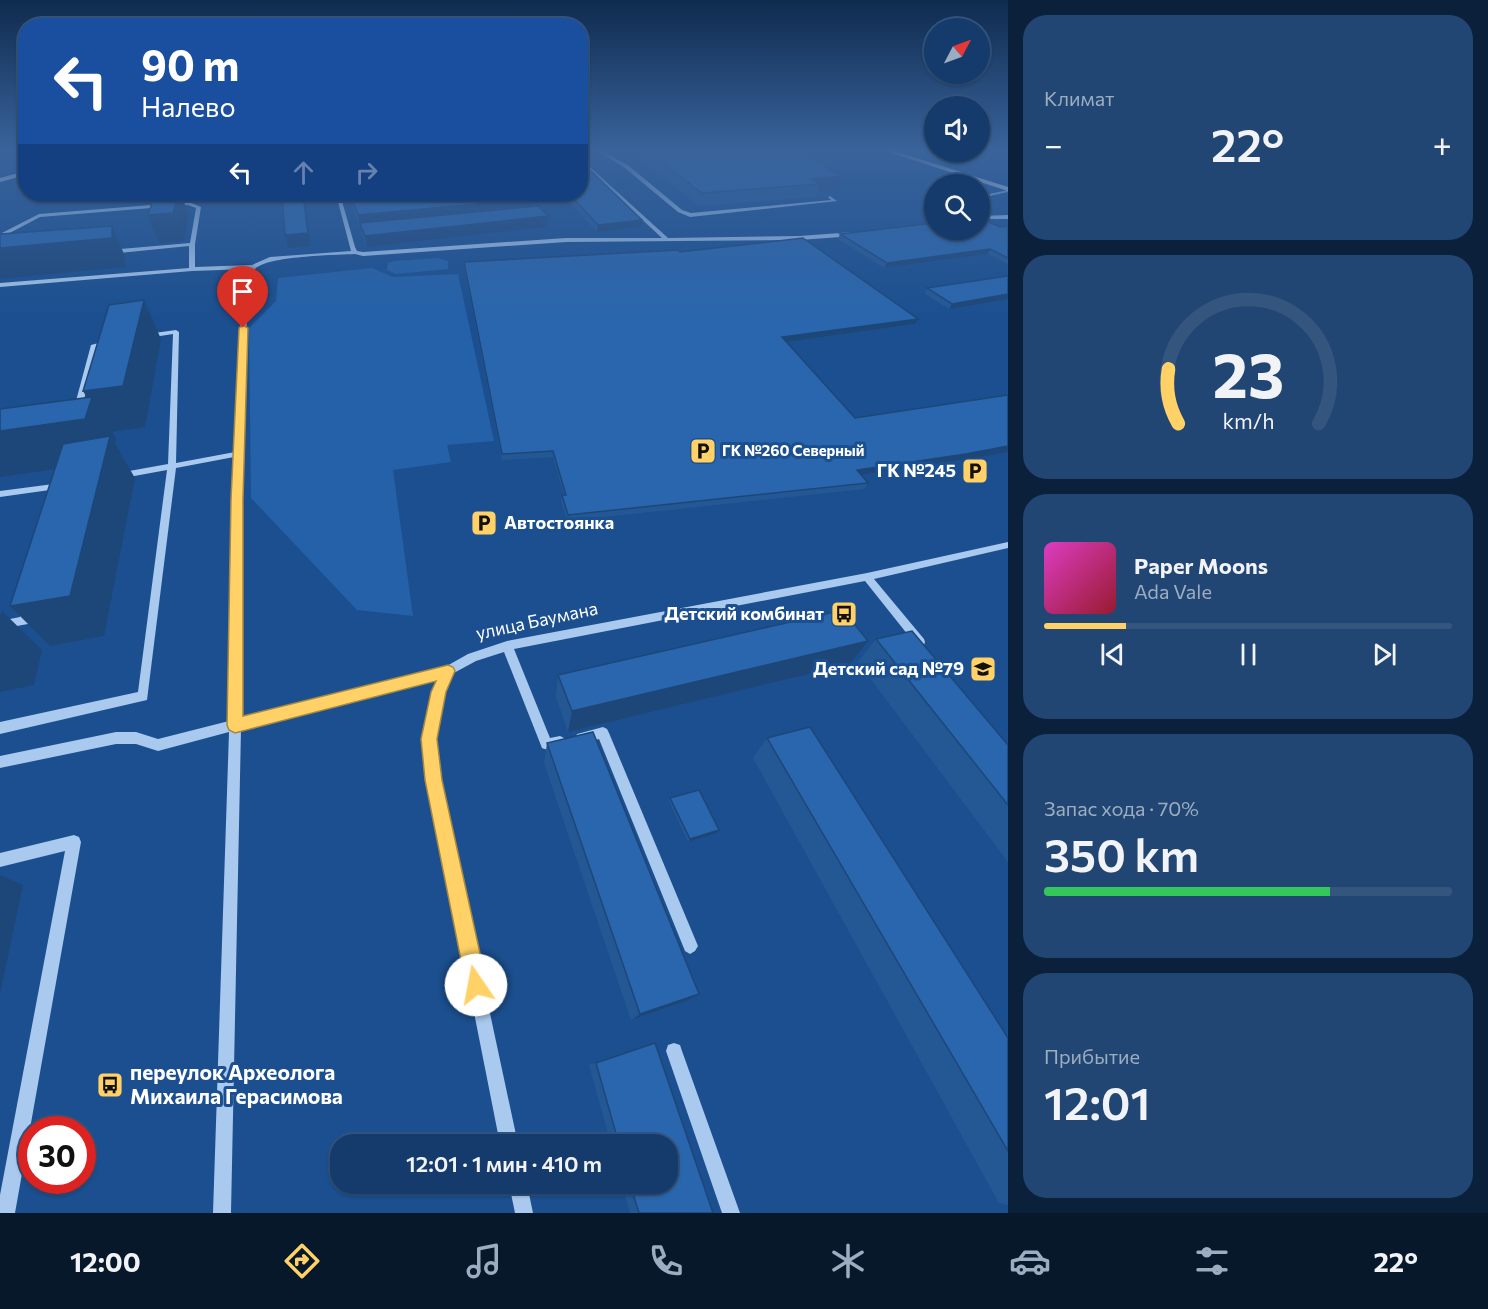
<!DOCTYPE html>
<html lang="ru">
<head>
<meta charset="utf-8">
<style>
	body { margin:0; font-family:Commissioner,sans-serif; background:#214673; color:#f1f3f6; height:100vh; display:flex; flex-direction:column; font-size:22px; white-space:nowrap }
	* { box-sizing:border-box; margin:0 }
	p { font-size:20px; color:#9dadc1 }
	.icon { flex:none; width:33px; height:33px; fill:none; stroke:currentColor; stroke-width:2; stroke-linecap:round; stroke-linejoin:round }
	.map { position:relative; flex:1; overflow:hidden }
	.drawer { display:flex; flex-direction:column; gap:15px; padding:15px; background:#0b203b; width:480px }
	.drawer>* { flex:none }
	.hud { position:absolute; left:18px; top:18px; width:570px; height:183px; border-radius:24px; box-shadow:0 2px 4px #0004,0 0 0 2px #33557e; background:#1a4fa0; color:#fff; overflow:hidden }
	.needle { width:39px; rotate:49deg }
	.fabs { position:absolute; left:924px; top:18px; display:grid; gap:12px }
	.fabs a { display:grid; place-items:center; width:66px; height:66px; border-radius:50%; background:#143b6b; box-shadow:0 2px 4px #0004,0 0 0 2px #33557e; font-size:30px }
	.speed { position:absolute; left:18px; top:1116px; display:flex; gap:12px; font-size:30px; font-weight:700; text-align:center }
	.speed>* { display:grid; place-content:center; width:78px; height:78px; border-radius:50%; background:#143b6b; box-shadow:0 2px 4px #0004,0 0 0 2px #33557e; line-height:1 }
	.speed .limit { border:9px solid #d22; background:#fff; color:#111 }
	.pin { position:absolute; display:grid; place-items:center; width:51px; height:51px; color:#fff; margin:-62px -26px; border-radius:50% 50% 50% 0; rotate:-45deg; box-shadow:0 0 6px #0007 }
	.pin .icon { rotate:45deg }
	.me { position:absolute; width:66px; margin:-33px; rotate:348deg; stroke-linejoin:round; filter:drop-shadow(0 0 4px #0008) }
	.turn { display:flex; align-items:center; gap:21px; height:126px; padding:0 24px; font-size:27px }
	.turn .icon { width:78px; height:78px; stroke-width:2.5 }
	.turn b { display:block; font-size:42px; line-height:51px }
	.lanes { display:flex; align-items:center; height:57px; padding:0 24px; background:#0003; justify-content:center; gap:30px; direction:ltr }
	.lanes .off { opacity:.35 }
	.big { font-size:45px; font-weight:600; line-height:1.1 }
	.drawer .tile { flex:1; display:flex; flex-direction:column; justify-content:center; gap:9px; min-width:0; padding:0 21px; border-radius:24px; background:#214673 }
	.drawer .dial { align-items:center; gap:0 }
	.dial svg { height:156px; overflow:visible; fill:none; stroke:#33557e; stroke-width:7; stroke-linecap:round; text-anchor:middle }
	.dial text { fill:#f1f3f6; stroke:none }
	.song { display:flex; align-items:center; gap:18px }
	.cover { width:72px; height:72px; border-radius:9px; background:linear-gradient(135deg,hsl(310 70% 55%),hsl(350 70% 35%)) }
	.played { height:6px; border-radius:3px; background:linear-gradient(90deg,#ffd166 20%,#33557e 20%) }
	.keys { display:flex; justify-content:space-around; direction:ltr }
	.heat { display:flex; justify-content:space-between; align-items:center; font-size:33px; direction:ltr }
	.charge { height:9px; border-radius:4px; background:linear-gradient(90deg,#34c759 70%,#33557e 0) }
	.trip { position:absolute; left:330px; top:1134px; width:348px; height:60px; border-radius:24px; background:#143b6b; box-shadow:0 2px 4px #0004,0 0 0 2px #33557e; font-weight:600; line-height:60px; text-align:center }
	.tab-bar { display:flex; height:96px; justify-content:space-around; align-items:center; background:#08182b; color:#9dadc1 }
	.tab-bar .icon { width:42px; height:42px }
	.tab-bar .selected { color:#ffd166 }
	.tab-bar b { font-size:27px; color:#f1f3f6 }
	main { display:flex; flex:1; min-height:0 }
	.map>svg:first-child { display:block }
</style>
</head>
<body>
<main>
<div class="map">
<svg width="1008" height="1213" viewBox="0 0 1008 1213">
	<rect width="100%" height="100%" fill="#1b4f8f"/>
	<path fill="#2461a8" d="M437 258 448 261V269L396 274 387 270 388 263 394 261Z
		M372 268 393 277 458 274 494 441 447 445 451 462 393 470 413 616 357 610 251 498 249 328 276 301 278 278Z"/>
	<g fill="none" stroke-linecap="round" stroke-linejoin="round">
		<path fill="#a9c9ee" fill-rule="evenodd" d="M613 148H619L606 153 629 166 682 210 691 213 831 200 828 197 830 196 837 201 690 217 678 212 625 168 601 153Z
			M580 158 668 238 799 236 854 232 857 234 854 236 799 240 566 242 363 256 355 254C335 255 267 256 255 269 247 278 248 294 247 305L242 499 241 718 445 667 468 654 507 641 867 573 1008 542V548L874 579 924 639 925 642 924 645H916L865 581 514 649 550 738 560 736 564 738 566 742 564 746C557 749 549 751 542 748L504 652 476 661 452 674 444 692 435 739 440 780 518 1144H500L428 780 423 739 432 692 439 678 241 729 231 1213H213L229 732 158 751 136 744H116L0 768V756L116 732H136L158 739 229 721 234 457 176 468 147 700 0 734V722L138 692 167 470 118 479 114 476 118 473 168 464 173 334 147 338 144 336 147 334 176 330 179 332 176 463 235 452 241 305 243 281 249 269 192 271 0 287V283L189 268V246L109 254 106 252 109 250 190 243 196 208 188 205 40 217 2 237 0 238V234L39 214 189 202 201 207 195 244V267L252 265 270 257 351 251 336 194H340L355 247 357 251 363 252 566 238H662L580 162Z
			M1008 190V192L980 198V196Z
			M1008 215V219H980V216Z
			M110 340 113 342 112 343 97 346 81 412 77 414H74L73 412 91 345Z
			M61 483 65 486 64 488 0 497V491Z
			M28 603 32 604 33 607 28 624 0 629V621L20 617 24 604Z
			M603 727 607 729 609 733 698 946 695 951 690 954 685 951 599 739 581 744 577 742 575 738 577 734Z
			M74 835 79 837 81 842 15 1213H0V1195L65 851 0 867V853Z
			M674 1043 680 1045 682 1051 740 1213H722L666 1051 668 1045Z
			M509 1184H527L533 1213H515Z"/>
		<path fill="#f0f6ff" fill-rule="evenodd" d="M876 148H885L1008 187V191Z
			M26 171V175L0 182V178Z"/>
	</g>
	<path fill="#245895" d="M634 148H792L838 188 818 190 816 197 699 206 633 154Z
		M349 194H528L533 199V206L548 216 547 227 367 247 362 234 361 227H360L354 213Z
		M562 194H580L642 220 641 227 597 232Z
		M1008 226V264L988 254 884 268 838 239 840 234 1000 227Z
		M680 252 915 324 787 342 855 418 962 460 862 475 868 483 865 489 567 521 561 501 562 495H564L553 457 502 460 464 268V262Z
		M1008 276 949 309 925 294 927 288Z
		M876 639 1008 745V862L858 662Z
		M850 664 568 732 556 697 558 675Z
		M767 738 1008 1038V1205L999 1203 753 758Z
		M547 743 686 1001 631 1020 544 763Z
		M670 798 719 830 717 833 688 842 669 801Z
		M655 1043 713 1213H630L622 1184H668V1144H611L589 1065Z"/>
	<path fill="#1d4779" d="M842 176 838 188 818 190 820 184 811 179Z
		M178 194H181L189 215 184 241 159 243 148 215Z
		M303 194H310H305L310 246 288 248 285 235Z
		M351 194H513L353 201V205Z
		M533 199 532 210 360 223 361 227H360L358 215Z
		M548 216 547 227 367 247 365 236Z
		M642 220 641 227 597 232 598 225Z
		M112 226 124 254 126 267 0 279V248Z
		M990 249 988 254 884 268 887 263Z
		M1008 294V299L949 309 952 304Z
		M144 300 161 339 145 427 112 432 116 438 115 444 135 478 104 636 50 646 10 606 104 462 0 477V431L90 403 83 391Z
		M918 319 915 324 780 343 782 337Z
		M1008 446V452L962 460 854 476 857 470Z
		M2 611 42 650 34 685 0 692V616Z
		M868 641 850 664 568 732 572 711Z
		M719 830 717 833 688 842 690 839Z
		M0 875 23 885 0 994Z
		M699 994 686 1001 631 1020 640 1014Z"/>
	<path fill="#2a66ad" stroke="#1d4779" stroke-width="1.5" d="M642 148H792L842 176 811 179 820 184 702 193Z
		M591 171 642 220 598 225 569 194H580V172Z
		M155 194H178L173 213 148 215Z
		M282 194H303L308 233 285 235Z
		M436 194H528L533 199 358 215 353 201Z
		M538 206 548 216 365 236 360 223Z
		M980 218 1000 227 1008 226V258L990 249 887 263 840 234 934 223V230H980Z
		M112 226V238L0 248V234Z
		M803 238 918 319 782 337 855 418 1008 395V446L966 454 857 470 868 483 568 515 562 495H566L553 451 502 454 464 262 678 250 680 252Z
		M1008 276V294L952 304 927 288Z
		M144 300 123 386 83 391 109 305Z
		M92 397 85 419 0 431V409Z
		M110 436 70 596 10 606 63 444Z
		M843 610 868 641 572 711 558 675Z
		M912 631 1008 745V805L876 639Z
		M810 727 1008 1038V1151L767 738Z
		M593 732 699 994 640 1014 547 743Z
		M699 790 719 830 690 839 670 798Z
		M655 1043 713 1213H639L630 1184H668V1144H619L596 1063Z"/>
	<linearGradient id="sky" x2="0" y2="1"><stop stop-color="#0f2b4f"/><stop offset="0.47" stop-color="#39639b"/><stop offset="1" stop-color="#39639b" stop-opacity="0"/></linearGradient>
	<rect width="1008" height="318" fill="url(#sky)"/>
	<path fill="#ffd166" stroke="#a68842" stroke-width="1.5" d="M243 325 248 328 243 499V716L448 665 453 667 455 671 446 692 437 739 442 780 487 985 484 992 476 995 469 992 466 985 425 780 421 739 431 692 436 681 235 733 229 730 227 725 231 499 239 328Z"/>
	<defs>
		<symbol id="parking-square" viewBox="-11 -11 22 22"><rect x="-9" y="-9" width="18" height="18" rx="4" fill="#ffd166" stroke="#1b4f8f"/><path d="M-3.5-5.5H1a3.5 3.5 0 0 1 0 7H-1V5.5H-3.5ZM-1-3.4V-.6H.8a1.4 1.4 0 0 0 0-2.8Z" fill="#111"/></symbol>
		<symbol id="bus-square" viewBox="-11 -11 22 22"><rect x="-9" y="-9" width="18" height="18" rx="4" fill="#ffd166" stroke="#1b4f8f"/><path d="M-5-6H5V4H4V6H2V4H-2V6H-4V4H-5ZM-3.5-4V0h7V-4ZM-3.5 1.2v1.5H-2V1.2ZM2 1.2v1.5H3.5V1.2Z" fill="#111"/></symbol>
		<symbol id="school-square" viewBox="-11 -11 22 22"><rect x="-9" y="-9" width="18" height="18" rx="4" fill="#ffd166" stroke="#1b4f8f"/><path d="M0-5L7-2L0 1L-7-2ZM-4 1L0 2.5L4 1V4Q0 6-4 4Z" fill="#111"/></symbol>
	</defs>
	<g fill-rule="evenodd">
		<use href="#parking-square" x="688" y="436" width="30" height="30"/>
		<use href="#parking-square" x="960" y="456" width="30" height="30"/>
		<use href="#parking-square" x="469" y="508" width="30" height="30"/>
		<use href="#bus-square" x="829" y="599" width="30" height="30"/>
		<use href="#school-square" x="968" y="654" width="30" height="30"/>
		<use href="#bus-square" x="95" y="1070" width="30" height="30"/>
	</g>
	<g text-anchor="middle" stroke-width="6" stroke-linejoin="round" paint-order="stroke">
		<g font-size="15" font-weight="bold" fill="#fff" stroke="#1b4f8f" text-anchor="start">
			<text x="722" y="456">ГК №260 Северный</text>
		</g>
		<g font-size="18" font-weight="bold" fill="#fff" stroke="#1b4f8f" text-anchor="end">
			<text x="956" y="477">ГК №245</text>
			<text x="504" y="529" text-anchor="start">Автостоянка</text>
			<text x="824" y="620">Детский комбинат</text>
			<text x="964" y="675">Детский сад №79</text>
		</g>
		<g font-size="18" fill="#fff" stroke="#1b4f8f">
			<text transform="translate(537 621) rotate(-12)" y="6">улица Баумана</text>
		</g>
		<g font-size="21" font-weight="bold" fill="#fff" stroke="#1b4f8f" text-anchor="start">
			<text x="130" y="1080">переулок Археолога<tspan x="130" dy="24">Михаила Герасимова</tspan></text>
		</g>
	</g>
</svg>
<div class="fabs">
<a><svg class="needle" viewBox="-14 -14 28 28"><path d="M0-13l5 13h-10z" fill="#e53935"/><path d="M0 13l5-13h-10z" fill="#9dadc1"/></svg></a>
<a><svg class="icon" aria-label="sound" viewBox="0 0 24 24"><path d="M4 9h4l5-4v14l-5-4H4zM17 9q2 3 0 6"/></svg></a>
<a><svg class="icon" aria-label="search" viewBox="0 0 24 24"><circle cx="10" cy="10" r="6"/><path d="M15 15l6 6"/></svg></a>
</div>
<div class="speed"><div class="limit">30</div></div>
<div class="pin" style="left:243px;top:328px;background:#d93025"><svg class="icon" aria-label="arrive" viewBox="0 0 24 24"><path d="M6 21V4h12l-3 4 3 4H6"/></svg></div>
<svg class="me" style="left:476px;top:985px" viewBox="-20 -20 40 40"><circle r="19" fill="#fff"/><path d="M0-13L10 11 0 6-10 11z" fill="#ffd166"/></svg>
<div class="trip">12:01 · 1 мин · 410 m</div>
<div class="hud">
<div class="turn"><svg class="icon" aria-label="left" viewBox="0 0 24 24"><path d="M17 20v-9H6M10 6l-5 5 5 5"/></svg><div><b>90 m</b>Налево</div></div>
<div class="lanes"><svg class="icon" aria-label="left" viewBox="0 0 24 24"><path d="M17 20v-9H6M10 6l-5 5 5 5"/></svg><svg class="icon off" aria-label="ahead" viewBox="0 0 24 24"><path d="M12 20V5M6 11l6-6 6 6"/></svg><svg class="icon off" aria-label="right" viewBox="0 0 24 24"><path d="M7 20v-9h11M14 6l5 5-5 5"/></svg></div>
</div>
</div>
<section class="drawer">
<div class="tile"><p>Климат</p>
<div class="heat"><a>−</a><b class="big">22°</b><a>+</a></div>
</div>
<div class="tile dial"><svg viewBox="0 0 100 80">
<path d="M14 69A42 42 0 1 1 86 69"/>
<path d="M14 69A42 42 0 0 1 9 41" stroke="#ffd166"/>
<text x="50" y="56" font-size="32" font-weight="700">23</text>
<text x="50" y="72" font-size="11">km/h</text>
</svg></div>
<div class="tile">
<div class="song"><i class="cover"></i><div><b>Paper Moons</b><p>Ada Vale</p></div></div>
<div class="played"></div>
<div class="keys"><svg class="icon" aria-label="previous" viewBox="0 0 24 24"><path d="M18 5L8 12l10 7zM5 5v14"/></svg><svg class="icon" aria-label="pause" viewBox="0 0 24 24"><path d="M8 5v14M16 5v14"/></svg><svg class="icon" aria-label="next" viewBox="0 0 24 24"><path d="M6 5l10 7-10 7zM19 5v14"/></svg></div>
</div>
<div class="tile"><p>Запас хода · 70%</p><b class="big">350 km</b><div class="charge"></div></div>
<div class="tile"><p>Прибытие</p><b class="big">12:01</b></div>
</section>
</main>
<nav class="tab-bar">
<b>12:00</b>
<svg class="icon selected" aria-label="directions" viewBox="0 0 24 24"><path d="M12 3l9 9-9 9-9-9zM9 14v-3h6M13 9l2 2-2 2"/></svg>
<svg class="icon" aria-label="music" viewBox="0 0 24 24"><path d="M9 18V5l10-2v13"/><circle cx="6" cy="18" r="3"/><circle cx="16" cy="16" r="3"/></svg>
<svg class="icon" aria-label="phone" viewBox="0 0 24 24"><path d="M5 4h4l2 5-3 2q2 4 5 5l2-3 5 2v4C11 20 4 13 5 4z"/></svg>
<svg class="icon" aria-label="climate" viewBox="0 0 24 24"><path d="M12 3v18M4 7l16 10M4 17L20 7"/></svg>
<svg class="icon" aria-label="car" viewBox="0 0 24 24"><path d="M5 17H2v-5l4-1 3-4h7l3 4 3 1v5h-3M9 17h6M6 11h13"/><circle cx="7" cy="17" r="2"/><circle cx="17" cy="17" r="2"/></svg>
<svg class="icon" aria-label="filters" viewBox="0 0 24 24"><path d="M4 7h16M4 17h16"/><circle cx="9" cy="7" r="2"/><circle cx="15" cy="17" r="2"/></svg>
<b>22°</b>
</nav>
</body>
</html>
